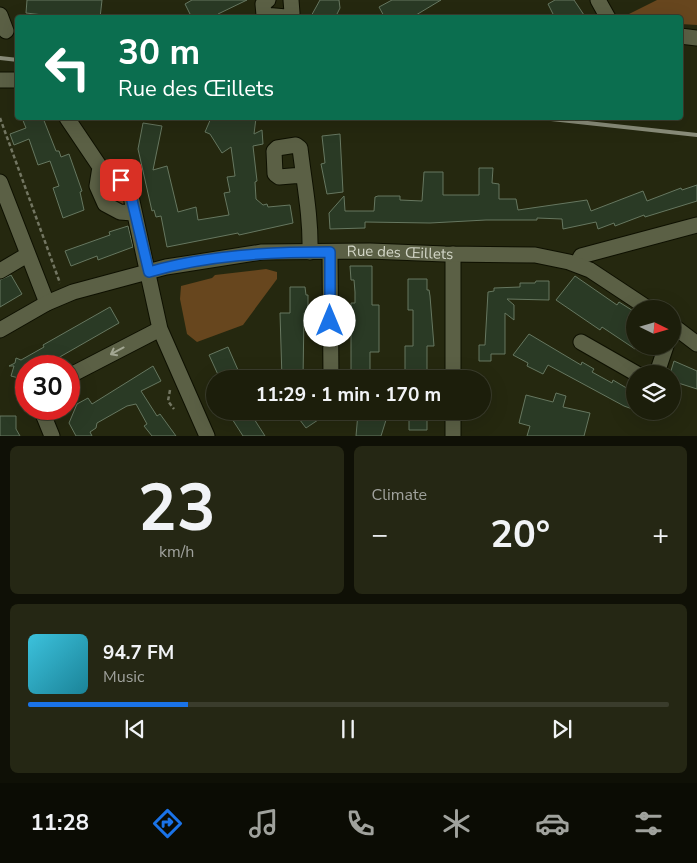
<!DOCTYPE html>
<html lang="en">
<head>
<meta charset="utf-8">
<style>
	body { margin:0; font-family:"Nunito Sans",sans-serif; background:#252714; color:#f1f3f6; height:100vh; display:flex; flex-direction:column; font-size:19px; white-space:nowrap }
	* { box-sizing:border-box; margin:0 }
	p { font-size:16px; color:#a0a29d }
	.icon { flex:none; width:28px; height:28px; fill:none; stroke:currentColor; stroke-width:2; stroke-linecap:round; stroke-linejoin:round }
	.map { position:relative; height:436px; overflow:hidden }
	.drawer { display:flex; flex-direction:column; gap:10px; padding:10px; background:#0f1006; flex:1 }
	.drawer>* { flex:none }
	.hud { position:absolute; left:15px; top:15px; width:668px; height:105px; border-radius:5px; box-shadow:0 5px 20px #0002,0 0 0 1px #3a3c2c; background:#0b6e4f; color:#fff; overflow:hidden }
	.needle { width:32px; rotate:95deg }
	.fabs { position:absolute; left:626px; top:300px; display:grid; gap:10px }
	.fabs a { display:grid; place-items:center; width:55px; height:55px; border-radius:50%; background:#1c1e0b; box-shadow:0 5px 20px #0002,0 0 0 1px #3a3c2c; font-size:25px }
	.speed { position:absolute; left:15px; top:355px; display:flex; gap:10px; font-size:25px; font-weight:700; text-align:center }
	.speed>* { display:grid; place-content:center; width:65px; height:65px; border-radius:50%; background:#1c1e0b; box-shadow:0 5px 20px #0002,0 0 0 1px #3a3c2c; line-height:1 }
	.speed .limit { border:8px solid #d22; background:#fff; color:#111 }
	.pin { position:absolute; display:grid; place-items:center; width:42px; height:42px; color:#fff; margin:-21px; border-radius:10px; box-shadow:0 2px 8px #0006 }
	.me { position:absolute; width:55px; margin:-28px; rotate:0deg; stroke-linejoin:round; filter:drop-shadow(0 0 4px #0008) }
	.turn { display:flex; align-items:center; gap:18px; height:105px; padding:0 20px; font-size:22px }
	.turn .icon { width:65px; height:65px; stroke-width:2.5 }
	.turn b { display:block; font-size:35px; line-height:42px }
	.big { font-size:38px; font-weight:700; line-height:1.1 }
	.drawer .tile { flex:1; display:flex; flex-direction:column; justify-content:center; gap:8px; min-width:0; padding:0 18px; border-radius:8px; background:#252714 }
	.drawer .dial { align-items:center; gap:0 }
	.dial b { font-size:65px; line-height:1 }
	.song { display:flex; align-items:center; gap:15px }
	.cover { width:60px; height:60px; border-radius:8px; background:linear-gradient(135deg,hsl(190 70% 55%),hsl(190 70% 35%)) }
	.played { height:5px; border-radius:2px; background:linear-gradient(90deg,#1a73e8 25%,#3a3c2c 25%) }
	.keys { display:flex; justify-content:space-around; direction:ltr }
	.heat { display:flex; justify-content:space-between; align-items:center; font-size:28px; direction:ltr }
	.drawer .tiles { flex:1; display:grid; gap:10px; grid-template-columns:1fr 1fr }
	.tile:last-child { grid-column:span 2 }
	.trip { position:absolute; left:206px; top:370px; width:285px; height:50px; border-radius:25px; background:#1c1e0b; box-shadow:0 5px 20px #0002,0 0 0 1px #3a3c2c; font-weight:700; line-height:50px; text-align:center }
	.dock { display:flex; height:80px; justify-content:space-around; align-items:center; background:#0b0c04; color:#a0a29d }
	.dock .icon { width:35px; height:35px }
	.dock .active { color:#1a73e8 }
	.dock b { font-size:22px; color:#f1f3f6 }
	.map>svg:first-child { display:block }
</style>
</head>
<body>
<div class="map">
<svg width="697" height="436" viewBox="0 0 697 436">
	<rect width="100%" height="100%" fill="#25280f"/>
	<path fill="#67461e" d="M657 0H697V25L680 24V18L623 17Z
		M111 180 126 199 122 206 111 203 105 186 107 181Z
		M266 269 277 272V279L243 325 197 342 187 334 180 299 181 286 212 278 215 275Z"/>
	<path fill="#2a3a25" stroke="#667760" d="M27 0H102L100 18H69L26 13Z
		M192 0H247L218 14 219 18H192L185 4Z
		M320 0H339L340 8 335 18H310Z
		M392 0H441L411 18H385L379 7Z
		M555 0H574L586 18H555L548 4Z
		M22 118H43L56 151H59L61 157 69 154 82 191 80 192 84 210 63 218 53 188 59 186 50 161 38 165 29 139 14 145 10 134 26 128Z
		M211 118H256L254 134 262 130 263 144 253 146 257 181 255 182 256 199 263 205 267 204 268 207 290 205 293 223 239 235 238 233 167 247 161 216 156 217 154 210 152 211 138 149 143 123 162 126 153 170 167 166 178 212 196 207 198 220 229 215 224 193 230 192 227 177 235 176 231 147 222 153 210 134 205 132Z
		M340 134 343 192 327 194 321 164 325 163 322 136Z
		M479 168H493L492 183 499 184V199H516L518 210 587 200 591 211 643 191 647 201 681 188 682 190 697 185V201L645 217 644 215 615 226 614 223 598 229 596 222 563 229 562 219 537 218V220H486L430 223 365 222V228L330 229 329 213 344 196 345 211H374L375 197 378 196H400V200L422 201 424 172H443V195H479Z
		M128 226 133 247 98 260 97 256 71 266 65 251 110 235 109 232Z
		M350 266H372V305H379V352H370V373L351 372V303H355V292L354 280H351Z
		M11 275 22 294 0 307V280Z
		M575 276 617 305 619 302 635 312V349L602 327 600 330 556 300Z
		M408 279H427V290H429L430 296 434 346H427V379H411V374H405V346H413V310H408Z
		M536 281H549V300L507 299 514 305V320L505 313V354H491V361H479V345H485L488 292 494 291V288L520 287V283H535Z
		M290 287H305L306 295H308V313H304L303 379H282L280 313H290Z
		M110 307 119 323 44 366H26V380L11 376 14 366H9L15 363 16 358 21 360 44 347 43 345Z
		M529 334 581 365 582 362 594 369 592 372 612 383 613 380 635 393V410L624 406 548 365 543 374 527 366 528 363 513 355Z
		M228 347 231 354 242 379H220L209 355Z
		M674 361 697 371V389L672 381V374H670Z
		M153 366 161 381 141 391 157 416 160 414 176 436H152L144 426 147 424 136 404 127 406 97 423 96 428 90 432 92 436H76L69 423 77 404 88 398 92 404Z
		M556 393 566 396 563 407 590 413 584 436H527L530 426 519 423 526 395 553 402Z
		M227 411H249L265 436H243Z
		M293 411H311L318 420 306 428Z
		M409 411H427V430H409Z
		M358 413H369V419L386 420 381 436H356Z
		M0 416H16V429L20 436H0Z"/>
	<g fill="none" stroke-linecap="round" stroke-linejoin="round">
		<defs>
			<path id="street" d="M268 0 263 4 264 15 286 17 292 13 291 0
				M598 0 608 18
				M0 15 6 31
				M680 36 697 38
				M0 80H18
				M67 118 100 167 121 180 130 192 160 329 207 436
				M100 167 97 186 105 204 120 212 133 213
				M303 175 279 177 275 174 274 151 277 148 296 145 300 148C304 182 311 217 310 252
				M0 182 47 303
				M330 252 331 379
				M577 264 581 256 697 225
				M0 271 27 255
				M581 342 637 374
				M655 374 657 373 666 346
				M69 376 160 329
				M453 379V254
				M41 409 52 436
				M453 411V436"/>
			<g id="secondary">
				<path d="M672 325 697 344"/>
				<path id="s1" d="M0 330 47 303 73 292 166 267 262 252 370 251 445 254 535 255 569 262 590 270 649 309"/>
			</g>
		</defs>
		<use href="#street" stroke="#0e1000" stroke-width="17"/>
		<use href="#secondary" stroke="#0e1000" stroke-width="17"/>
		<path stroke="#737662" stroke-width="2.5" stroke-dasharray="4 2.5" stroke-linecap="butt" d="M0 118 60 283
			M170 390 168 401 174 409"/>
		<use href="#street" stroke="#5b6045" stroke-width="15"/>
		<use href="#secondary" stroke="#5b6045" stroke-width="15"/>
		<path stroke="#8a8d7a" stroke-width="4" d="M0 58 18 60
			M542 118 697 135"/>
	</g>
	<defs><path id="oneway-shaft" d="M-6 0H5M1.5-3L5.5 0L1.5 3" fill="none" stroke-width="1.6" stroke-linecap="round" stroke-linejoin="round" transform="scale(1.25)"/></defs>
	<use stroke="#a2a692" href="#oneway-shaft" transform="translate(117 351) rotate(152)"/>
	<g fill="none" stroke-linecap="round" stroke-linejoin="round">
		<defs>
			<path id="route" d="M121 180 130 192 149 272C208 255 269 252 330 252V321"/>
		</defs>
		<use href="#route" stroke="#114b97" stroke-width="12"/>
		<use href="#route" stroke="#1a73e8" stroke-width="9"/>
	</g>
	<g text-anchor="middle" stroke-width="4" stroke-linejoin="round" paint-order="stroke">
		<g font-size="15" fill="#d2d5c6" stroke="#0e1006">
			<text dy="5" stroke="none"><textPath href="#s1" startOffset="414">Rue des Œillets</textPath></text>
		</g>
	</g>
</svg>
<div class="fabs">
<a><svg class="needle" viewBox="-14 -14 28 28"><path d="M0-13l5 13h-10z" fill="#e53935"/><path d="M0 13l5-13h-10z" fill="#a0a29d"/></svg></a>
<a><svg class="icon" aria-label="layers" viewBox="0 0 24 24"><path d="M12 4l9 5-9 5-9-5zM3 14l9 5 9-5"/></svg></a>
</div>
<div class="speed"><div class="limit">30</div></div>
<div class="pin" style="left:121px;top:180px;background:#d93025"><svg class="icon" aria-label="arrive" viewBox="0 0 24 24"><path d="M6 21V4h12l-3 4 3 4H6"/></svg></div>
<svg class="me" style="left:330px;top:321px" viewBox="-20 -20 40 40"><circle r="19" fill="#fff"/><path d="M0-13L10 11 0 6-10 11z" fill="#1a73e8"/></svg>
<div class="trip">11:29 · 1 min · 170 m</div>
<div class="hud">
<div class="turn"><svg class="icon" aria-label="left" viewBox="0 0 24 24"><path d="M17 20v-9H6M10 6l-5 5 5 5"/></svg><div><b>30 m</b>Rue des Œillets</div></div>
</div>
</div>
<section class="drawer">
<div class="tiles">
<div class="tile dial"><b>23</b><p>km/h</p></div>
<div class="tile"><p>Climate</p>
<div class="heat"><a>−</a><b class="big">20°</b><a>+</a></div>
</div>
<div class="tile">
<div class="song"><i class="cover"></i><div><b>94.7 FM</b><p>Music</p></div></div>
<div class="played"></div>
<div class="keys"><svg class="icon" aria-label="previous" viewBox="0 0 24 24"><path d="M18 5L8 12l10 7zM5 5v14"/></svg><svg class="icon" aria-label="pause" viewBox="0 0 24 24"><path d="M8 5v14M16 5v14"/></svg><svg class="icon" aria-label="next" viewBox="0 0 24 24"><path d="M6 5l10 7-10 7zM19 5v14"/></svg></div>
</div>
</div>
</section>
<nav class="dock">
<b>11:28</b>
<svg class="icon active" aria-label="directions" viewBox="0 0 24 24"><path d="M12 3l9 9-9 9-9-9zM9 14v-3h6M13 9l2 2-2 2"/></svg>
<svg class="icon" aria-label="music" viewBox="0 0 24 24"><path d="M9 18V5l10-2v13"/><circle cx="6" cy="18" r="3"/><circle cx="16" cy="16" r="3"/></svg>
<svg class="icon" aria-label="phone" viewBox="0 0 24 24"><path d="M5 4h4l2 5-3 2q2 4 5 5l2-3 5 2v4C11 20 4 13 5 4z"/></svg>
<svg class="icon" aria-label="climate" viewBox="0 0 24 24"><path d="M12 3v18M4 7l16 10M4 17L20 7"/></svg>
<svg class="icon" aria-label="car" viewBox="0 0 24 24"><path d="M5 17H2v-5l4-1 3-4h7l3 4 3 1v5h-3M9 17h6M6 11h13"/><circle cx="7" cy="17" r="2"/><circle cx="17" cy="17" r="2"/></svg>
<svg class="icon" aria-label="filters" viewBox="0 0 24 24"><path d="M4 7h16M4 17h16"/><circle cx="9" cy="7" r="2"/><circle cx="15" cy="17" r="2"/></svg>
</nav>
</body>
</html>
